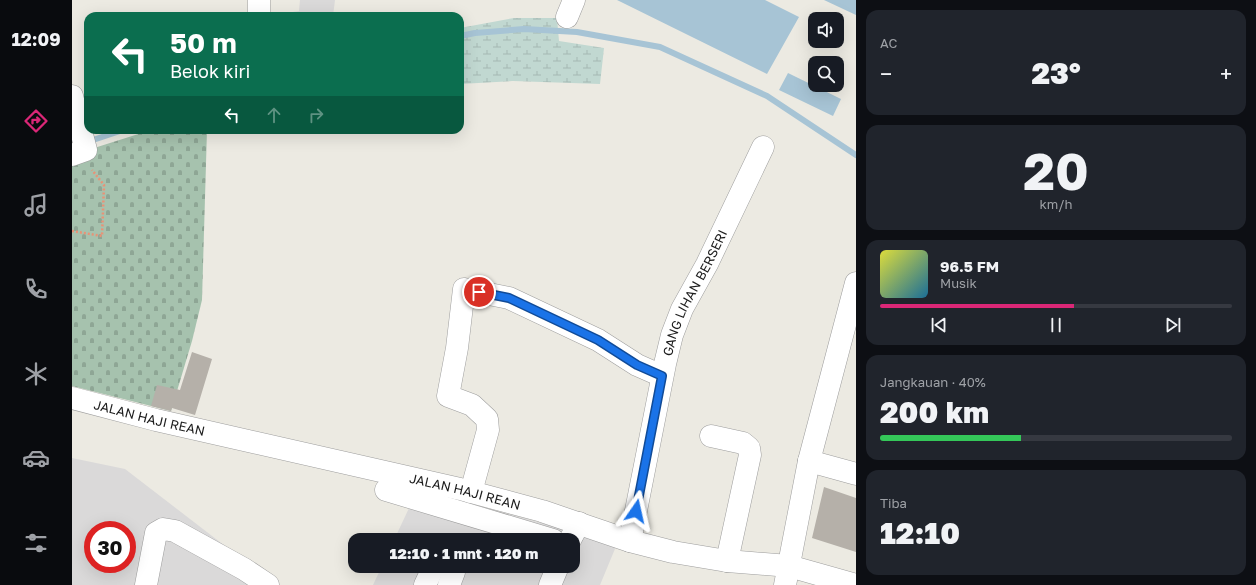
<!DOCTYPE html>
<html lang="id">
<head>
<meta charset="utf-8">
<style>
	body { margin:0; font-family:"Golos Text",sans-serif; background:#20242c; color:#f1f3f6; height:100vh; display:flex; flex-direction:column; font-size:15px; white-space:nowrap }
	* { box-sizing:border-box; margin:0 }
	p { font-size:13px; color:#9ea1a6 }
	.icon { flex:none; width:22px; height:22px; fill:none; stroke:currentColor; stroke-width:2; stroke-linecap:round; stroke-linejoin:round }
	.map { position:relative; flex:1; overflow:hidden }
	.sheet { display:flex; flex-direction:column; gap:10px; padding:10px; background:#0d0f14; width:400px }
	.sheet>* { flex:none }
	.guide { position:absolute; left:12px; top:12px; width:380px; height:122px; border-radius:12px; box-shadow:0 4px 16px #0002; background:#0b6e4f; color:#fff; overflow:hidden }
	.fabs { position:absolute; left:736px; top:12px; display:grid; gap:8px }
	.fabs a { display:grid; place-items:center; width:36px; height:36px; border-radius:8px; background:#171b24; box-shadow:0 4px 16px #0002; font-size:20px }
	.speed { position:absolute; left:12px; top:521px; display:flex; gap:8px; font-size:20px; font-weight:700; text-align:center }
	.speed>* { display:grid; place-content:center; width:52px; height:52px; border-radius:50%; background:#171b24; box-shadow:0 4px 16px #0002; line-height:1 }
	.speed .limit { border:6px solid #d22; background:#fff; color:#111 }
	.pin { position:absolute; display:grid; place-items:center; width:34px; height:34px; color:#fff; margin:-17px; border:2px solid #fff; border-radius:50%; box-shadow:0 1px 4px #0007 }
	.me { position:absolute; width:44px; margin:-22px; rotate:11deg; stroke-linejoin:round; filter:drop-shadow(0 0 3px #0008) }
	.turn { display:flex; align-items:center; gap:14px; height:84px; padding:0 20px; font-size:18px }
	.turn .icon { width:52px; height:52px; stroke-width:2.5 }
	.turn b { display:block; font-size:28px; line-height:34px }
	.lanes { display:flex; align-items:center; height:38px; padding:0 20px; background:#0003; justify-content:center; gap:20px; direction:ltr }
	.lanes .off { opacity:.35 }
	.big { font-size:30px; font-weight:800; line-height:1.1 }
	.sheet .widget { flex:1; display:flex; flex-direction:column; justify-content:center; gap:6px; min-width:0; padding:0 14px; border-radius:12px; background:#20242c }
	.sheet .dial { align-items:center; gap:0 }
	.dial b { font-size:52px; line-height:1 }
	.song { display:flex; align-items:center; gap:12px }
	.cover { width:48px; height:48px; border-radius:6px; background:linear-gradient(135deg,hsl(60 70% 55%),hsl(200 70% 35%)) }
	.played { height:4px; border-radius:2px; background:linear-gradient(90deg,#db2777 55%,#363941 55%) }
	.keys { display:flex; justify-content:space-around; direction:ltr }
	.heat { display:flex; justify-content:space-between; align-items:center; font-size:22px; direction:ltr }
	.charge { height:6px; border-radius:3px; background:linear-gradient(90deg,#34c759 40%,#363941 0) }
	.trip { position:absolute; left:276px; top:533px; width:232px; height:40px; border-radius:12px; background:#171b24; box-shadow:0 4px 16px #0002; font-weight:800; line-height:40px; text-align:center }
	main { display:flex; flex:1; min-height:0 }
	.tab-bar { display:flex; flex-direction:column; width:72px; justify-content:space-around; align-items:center; background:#090b0e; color:#9ea1a6 }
	.tab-bar .icon { width:28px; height:28px }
	.tab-bar .selected { color:#db2777 }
	.tab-bar b { font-size:18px; color:#f1f3f6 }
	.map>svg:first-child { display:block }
</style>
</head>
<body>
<main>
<nav class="tab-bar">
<b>12:09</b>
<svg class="icon selected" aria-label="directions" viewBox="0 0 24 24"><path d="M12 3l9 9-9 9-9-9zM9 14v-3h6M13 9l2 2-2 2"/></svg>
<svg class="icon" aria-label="music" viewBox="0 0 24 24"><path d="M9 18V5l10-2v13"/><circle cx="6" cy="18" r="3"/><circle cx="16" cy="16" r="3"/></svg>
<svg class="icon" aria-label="phone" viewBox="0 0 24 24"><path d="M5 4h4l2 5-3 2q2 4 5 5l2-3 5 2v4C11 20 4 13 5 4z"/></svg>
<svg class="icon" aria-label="climate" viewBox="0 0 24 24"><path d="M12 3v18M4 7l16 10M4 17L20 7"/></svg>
<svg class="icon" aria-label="car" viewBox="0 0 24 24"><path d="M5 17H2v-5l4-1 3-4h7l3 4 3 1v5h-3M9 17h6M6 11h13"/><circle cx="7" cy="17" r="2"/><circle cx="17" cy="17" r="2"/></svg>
<svg class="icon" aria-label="filters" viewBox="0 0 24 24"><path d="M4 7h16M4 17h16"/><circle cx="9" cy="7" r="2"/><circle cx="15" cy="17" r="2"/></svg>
</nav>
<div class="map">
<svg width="784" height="585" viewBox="0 0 784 585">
	<defs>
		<pattern id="wetland-marsh" width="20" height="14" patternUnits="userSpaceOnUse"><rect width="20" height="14" fill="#c1d8d1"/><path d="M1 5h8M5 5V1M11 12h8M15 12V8" fill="none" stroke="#a5b9b3"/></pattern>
		<pattern id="cemetery-stones" width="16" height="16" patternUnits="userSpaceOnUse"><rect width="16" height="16" fill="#a6c2ae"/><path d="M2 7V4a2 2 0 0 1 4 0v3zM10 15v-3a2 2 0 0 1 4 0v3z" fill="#8ea695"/></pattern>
	</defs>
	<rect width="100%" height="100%" fill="#eceae2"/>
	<path fill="#dad9d9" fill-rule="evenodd" d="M228 0H263L261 16H195L227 11Z
		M0 458 53 469 183 569 200 585H0ZM21 530H55V564H21Z
		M346 489 545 544 528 585H301L310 566H501V540H322Z"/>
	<path fill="url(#wetland-marsh)" d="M442 18H485L487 41 532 48 528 84 441 81 388 84V28Z"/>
	<path fill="url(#cemetery-stones)" d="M79 130H135L130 300 120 341 99 411 0 386V155Z"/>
	<path fill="#a7c4d5" d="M545 0H693L727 17 695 74Z
		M752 0H784V15Z
		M716 73 769 99 761 116 707 90Z"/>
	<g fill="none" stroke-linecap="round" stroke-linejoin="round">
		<path stroke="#a7c4d5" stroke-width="6" d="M388 36 403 33 452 29 505 32 588 47 695 96 784 155
			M15 142 51 130"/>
	</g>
	<path fill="#b5b0a9" d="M120 352 140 359 123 415 100 408 99 411 79 406 85 385 108 390Z
		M752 487 784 498V552L740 538Z"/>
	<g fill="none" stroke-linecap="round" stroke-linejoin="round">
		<defs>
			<g id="minor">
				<path d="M187 16V0"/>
				<path d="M495 17 502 0"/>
				<path d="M0 96 14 150 0 155"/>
				<path d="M639 436 671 443 677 448 678 455 655 561"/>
				<path d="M737 461 784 474"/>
				<path d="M314 490 481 540"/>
				<path d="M399 492 416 430 415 419 400 405 376 396 385 348 392 289 437 298 526 340 565 365 590 376"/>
				<path d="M498 540 507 523"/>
				<path id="s1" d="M558 541 593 364 600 335 610 309 635 264 691 147"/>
				<path d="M373 566 380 569 382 572 377 585"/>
				<path d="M74 585 84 533 91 529 103 531 172 569 196 585"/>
				<path d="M353 585 362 566"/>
				<path d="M478 585 486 566"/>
				<path d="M713 585 737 461 784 283"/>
			</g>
			<g id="tertiary">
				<path id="s2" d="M0 398 84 420 388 489 470 511 558 541 601 552 655 561 717 566 784 585"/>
			</g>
		</defs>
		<use href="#minor" stroke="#9d9d9d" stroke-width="23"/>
		<use href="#tertiary" stroke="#9d9d9d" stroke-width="23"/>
		<path stroke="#e99276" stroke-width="2.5" stroke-dasharray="2 2" stroke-linecap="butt" d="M0 231 30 236 32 185 20 170"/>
		<use href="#minor" stroke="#fff" stroke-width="22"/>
		<use href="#tertiary" stroke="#fff" stroke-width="22"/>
	</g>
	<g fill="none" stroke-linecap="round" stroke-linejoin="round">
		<defs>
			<path id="route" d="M407 292 437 298 526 340 565 365 590 376 564 511"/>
		</defs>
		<use href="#route" stroke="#114b97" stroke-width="10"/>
		<use href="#route" stroke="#1a73e8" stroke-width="7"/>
	</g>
	<g text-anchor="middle" stroke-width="4" stroke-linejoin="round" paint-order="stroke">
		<g font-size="13" fill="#1c1c1c" stroke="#fff">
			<text dy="5" stroke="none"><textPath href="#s1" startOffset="258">GANG LIHAN BERSERI</textPath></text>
			<text dy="5" stroke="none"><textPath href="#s2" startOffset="80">JALAN HAJI REAN</textPath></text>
			<text dy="5" stroke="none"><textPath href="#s2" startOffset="404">JALAN HAJI REAN</textPath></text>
		</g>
	</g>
</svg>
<div class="fabs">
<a><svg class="icon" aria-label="sound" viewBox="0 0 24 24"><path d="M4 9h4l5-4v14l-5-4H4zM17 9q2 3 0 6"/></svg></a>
<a><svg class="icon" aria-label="search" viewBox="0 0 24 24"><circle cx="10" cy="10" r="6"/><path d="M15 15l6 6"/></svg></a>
</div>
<div class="speed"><div class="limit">30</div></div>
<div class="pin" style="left:407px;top:292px;background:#d93025"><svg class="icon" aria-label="arrive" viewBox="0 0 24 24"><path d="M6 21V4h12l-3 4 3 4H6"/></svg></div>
<svg class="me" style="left:564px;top:511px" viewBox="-20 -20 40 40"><path d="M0-17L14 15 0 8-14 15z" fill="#1a73e8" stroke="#fff" stroke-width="4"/></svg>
<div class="trip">12:10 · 1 mnt · 120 m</div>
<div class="guide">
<div class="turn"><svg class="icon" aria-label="left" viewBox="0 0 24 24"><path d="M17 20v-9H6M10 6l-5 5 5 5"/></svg><div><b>50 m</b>Belok kiri</div></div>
<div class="lanes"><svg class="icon" aria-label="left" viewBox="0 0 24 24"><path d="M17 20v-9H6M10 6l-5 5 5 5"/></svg><svg class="icon off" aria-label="ahead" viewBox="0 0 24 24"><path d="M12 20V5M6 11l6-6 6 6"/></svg><svg class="icon off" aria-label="right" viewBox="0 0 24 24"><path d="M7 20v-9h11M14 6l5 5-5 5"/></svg></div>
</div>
</div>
<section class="sheet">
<div class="widget"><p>AC</p>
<div class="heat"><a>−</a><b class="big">23°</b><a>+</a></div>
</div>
<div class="widget dial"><b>20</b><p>km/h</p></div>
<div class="widget">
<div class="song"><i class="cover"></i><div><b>96.5 FM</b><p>Musik</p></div></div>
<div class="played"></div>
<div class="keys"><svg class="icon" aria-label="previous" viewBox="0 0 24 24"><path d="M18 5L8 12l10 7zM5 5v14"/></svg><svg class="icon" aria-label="pause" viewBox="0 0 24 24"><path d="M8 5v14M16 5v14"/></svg><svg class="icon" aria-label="next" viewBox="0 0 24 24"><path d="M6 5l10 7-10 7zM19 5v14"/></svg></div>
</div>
<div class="widget"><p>Jangkauan · 40%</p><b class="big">200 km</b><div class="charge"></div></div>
<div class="widget"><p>Tiba</p><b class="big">12:10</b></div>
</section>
</main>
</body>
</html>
